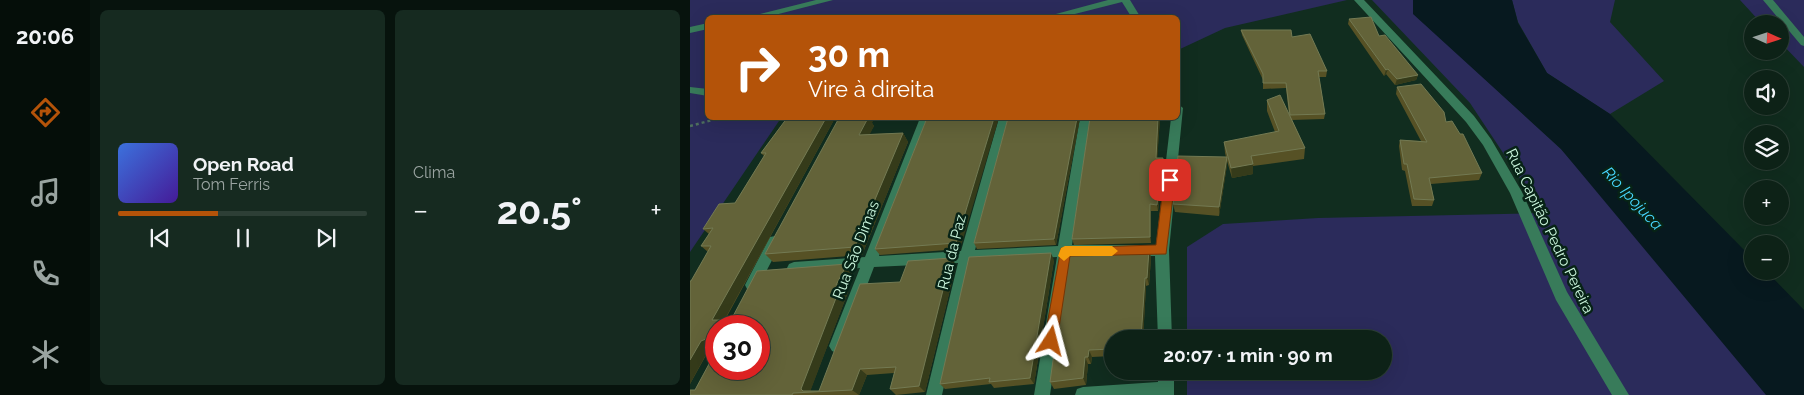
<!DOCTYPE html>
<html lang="pt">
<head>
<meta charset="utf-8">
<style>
	body { margin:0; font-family:Raleway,sans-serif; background:#162a20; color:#f1f3f6; height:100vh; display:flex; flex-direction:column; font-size:19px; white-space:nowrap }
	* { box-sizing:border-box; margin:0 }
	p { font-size:16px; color:#9aa4a1 }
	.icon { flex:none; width:28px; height:28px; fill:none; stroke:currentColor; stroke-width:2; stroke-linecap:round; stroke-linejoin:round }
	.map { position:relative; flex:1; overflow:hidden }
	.details { display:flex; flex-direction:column; gap:10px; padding:10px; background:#07130d; width:600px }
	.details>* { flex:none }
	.hud { position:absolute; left:15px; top:15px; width:475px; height:105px; border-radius:8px; box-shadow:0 5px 20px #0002,0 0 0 1px #2d3f36; background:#b45309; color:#fff; overflow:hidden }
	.needle { width:32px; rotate:93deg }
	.controls { position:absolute; left:1054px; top:15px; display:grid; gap:10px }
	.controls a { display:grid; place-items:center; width:45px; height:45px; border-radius:50%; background:#0d2217; box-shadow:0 5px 20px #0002,0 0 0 1px #2d3f36; font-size:25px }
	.speed { position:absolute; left:15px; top:315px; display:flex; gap:10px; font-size:25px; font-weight:700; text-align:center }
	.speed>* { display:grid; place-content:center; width:65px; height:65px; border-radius:50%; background:#0d2217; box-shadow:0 5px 20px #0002,0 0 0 1px #2d3f36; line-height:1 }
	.speed .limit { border:8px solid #d22; background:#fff; color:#111 }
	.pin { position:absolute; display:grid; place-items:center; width:42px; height:42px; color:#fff; margin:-21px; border-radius:10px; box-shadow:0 2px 8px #0006 }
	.me { position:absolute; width:55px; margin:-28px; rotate:9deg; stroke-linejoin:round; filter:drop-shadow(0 0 4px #0008) }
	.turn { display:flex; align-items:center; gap:18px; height:105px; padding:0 20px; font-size:22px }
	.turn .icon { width:65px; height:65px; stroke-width:2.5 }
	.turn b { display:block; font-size:35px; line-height:42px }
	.big { font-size:38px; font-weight:700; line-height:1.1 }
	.details .widget { flex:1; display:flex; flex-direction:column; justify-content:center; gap:8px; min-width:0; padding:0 18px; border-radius:8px; background:#162a20 }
	.song { display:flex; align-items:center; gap:15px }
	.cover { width:60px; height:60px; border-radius:8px; background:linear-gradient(135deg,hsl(220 70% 55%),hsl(260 70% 35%)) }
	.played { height:5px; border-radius:2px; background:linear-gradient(90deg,#b45309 40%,#2d3f36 40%) }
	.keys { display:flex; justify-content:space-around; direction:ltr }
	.heat { display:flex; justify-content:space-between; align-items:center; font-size:28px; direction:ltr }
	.details .tiles { flex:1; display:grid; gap:10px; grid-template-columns:repeat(2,1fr) }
	.trip { position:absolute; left:414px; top:330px; width:288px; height:50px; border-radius:25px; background:#0d2217; box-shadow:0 5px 20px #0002,0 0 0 1px #2d3f36; font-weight:700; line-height:50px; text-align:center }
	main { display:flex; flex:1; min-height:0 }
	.dock { display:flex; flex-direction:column; width:90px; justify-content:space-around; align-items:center; background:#050e09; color:#9aa4a1 }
	.dock .icon { width:35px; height:35px }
	.dock .on { color:#b45309 }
	.dock b { font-size:22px; color:#f1f3f6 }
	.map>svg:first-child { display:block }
</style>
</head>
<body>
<main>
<nav class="dock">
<b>20:06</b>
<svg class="icon on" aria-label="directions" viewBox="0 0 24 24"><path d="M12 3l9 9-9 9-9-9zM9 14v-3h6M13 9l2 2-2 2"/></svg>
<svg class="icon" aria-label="music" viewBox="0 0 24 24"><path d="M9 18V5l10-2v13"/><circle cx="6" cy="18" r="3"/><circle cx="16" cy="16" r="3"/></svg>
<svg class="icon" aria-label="phone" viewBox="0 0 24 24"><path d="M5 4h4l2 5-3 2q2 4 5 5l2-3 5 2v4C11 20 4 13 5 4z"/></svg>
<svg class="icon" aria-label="climate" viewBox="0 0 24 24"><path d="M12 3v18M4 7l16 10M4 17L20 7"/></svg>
</nav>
<section class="details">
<div class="tiles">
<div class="widget">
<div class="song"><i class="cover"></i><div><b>Open Road</b><p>Tom Ferris</p></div></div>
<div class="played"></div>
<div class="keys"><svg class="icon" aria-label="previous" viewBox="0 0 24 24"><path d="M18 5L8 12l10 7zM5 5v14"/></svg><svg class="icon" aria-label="pause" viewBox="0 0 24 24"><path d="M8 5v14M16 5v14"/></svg><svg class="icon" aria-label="next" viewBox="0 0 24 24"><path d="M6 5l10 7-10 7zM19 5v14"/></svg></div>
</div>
<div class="widget"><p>Clima</p>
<div class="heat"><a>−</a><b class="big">20.5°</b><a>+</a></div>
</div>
</div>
</section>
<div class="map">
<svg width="1114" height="395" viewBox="0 0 1114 395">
	<rect width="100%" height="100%" fill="#112d1f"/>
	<path fill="#2b2b5b" d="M0 0H657L535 28 488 50V18H18V118H91L0 252Z
		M682 0H723L724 14 871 149 1086 395H497V371H692V339H497V247L533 224 628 218 853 213 780 103Z
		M822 0H925L920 22 974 81 920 114 857 73 828 22Z
		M1050 0H1114V67L1090 42V24H1072Z"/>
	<path fill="#07191f" d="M723 0H822L828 23 857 73 920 114 1062 258V271H1076L1114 310V395H1076L871 149 723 14Z"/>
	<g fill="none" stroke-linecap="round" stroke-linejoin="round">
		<path stroke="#4f705e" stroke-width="2.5" stroke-dasharray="3 3" stroke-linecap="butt" d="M0 126 30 118"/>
		<path fill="#387b5a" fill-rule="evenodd" d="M126 0H143L73 18H54Z
			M418 0H440L451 18H442L432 2 369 18H351Z
			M1073 0H1083L1114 37V46L1111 45Z
			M18 23V29L0 33V27Z
			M0 87 18 89V96L0 93Z
			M488 104 493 108 479 250 482 339H468L465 256H380L360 395H344L367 257 282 262 252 395H236L268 263 184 267 152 351 147 353 142 351 139 346 170 268 104 274 99 272 97 268 99 264 104 262 175 257 230 118H241L189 256 271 251 309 118H320L285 250 368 246 390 118H401L382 245H466L481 118H488Z
			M85 236 90 237 92 241 67 289 62 291 57 289 55 285 57 281 80 237Z
			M468 371H484V395H385L387 389 393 387 468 382Z"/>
		<path fill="#387b5a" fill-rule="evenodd" d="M664 0H674L784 116 801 139 832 192 877 292 939 395H922L866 300 820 193 793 145 776 122Z"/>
	</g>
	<path fill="#565125" d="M659 19 689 36 728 75 726 80 705 85 696 74 694 76 658 24Z
		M551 30 602 37 637 71 636 77H629L635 114 634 119 602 120 615 148 614 159 563 166V174L542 178 537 161V165L529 216 485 212 483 204 536 157 535 153 534 142 585 132 577 111V100L599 115 596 88 573 89V80L552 35Z
		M707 87 756 122 792 173 789 180 741 184 744 200 742 206H722L715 171 712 170 709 146 710 140 731 141 706 94Z
		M97 118H145L35 320H41L157 264 163 271 155 289 158 292 120 391H129L210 282 261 258 266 265 235 392 206 395 200 389 204 373 177 375 169 395H0L5 390 19 364V350L0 384 1 281 18 252 11 246 19 234 13 229 45 203 74 156 71 153Z
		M237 118 270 249 190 255 185 249Z
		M318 118H390L366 245 287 249 284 243Z
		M400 118H470L467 158H473L474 164 468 211H461V243L384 245 382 239Z
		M182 123 184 126 179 134 213 133 218 142 172 255 83 262 75 254Z
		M459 250 461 258 459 285 456 286 453 339H422V356L402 357 401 364H398L396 385 364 389 360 382Z
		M364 260 344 384 304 388 301 384 255 389 250 384Z"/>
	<path fill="#353b1a" d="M698 69 696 74 694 76 696 70Z
		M728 75 726 80 705 85 707 79Z
		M136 118H145L31 326 22 320Z
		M174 118H185L182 123 184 126 175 144 169 135Z
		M304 118H309L270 249 266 243Z
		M387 118H390L366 245 364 239Z
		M468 118H470L467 164 466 158Z
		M213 133 218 142 172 255 165 247Z
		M537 157V165L529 216V207Z
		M473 158 474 164 468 211 467 205Z
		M563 164V174L542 178 541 168Z
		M460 204 461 211V243L460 237Z
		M459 250 461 258 459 285 457 278Z
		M361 253 364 260 344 384 340 378Z
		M261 258 266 265 235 392 229 386Z
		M157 264 163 271 155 289 158 292 120 392 113 391 111 389 146 285Z
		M455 278 456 286 453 339H451Z
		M16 339 25 345 20 347 0 384V360L11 341Z
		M399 350 402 357 401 364 398 357Z
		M395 357 398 364 396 385 393 378Z
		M170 369 177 375 169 395 162 390Z"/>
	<path fill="#636339" stroke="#737a53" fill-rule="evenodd" d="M681 17 689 36 695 35 728 75 707 79 698 69 696 70 659 19Z
		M551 30H601L602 37 620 34 637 71H628L635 114 600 115 596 83H573V74Z
		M731 84 754 112 756 122 762 121 770 134H773L792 173 739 178 744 200 724 199 717 164H714L710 140 737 142 707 87Z
		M590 95 615 148 561 156 563 164 541 168 534 142 589 131 577 100Z
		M97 118H136L22 320H41L67 271 157 264 146 285H151L111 389 113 391H129L170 284 210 282 218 261 261 258 229 386 200 389 206 367 170 369 162 390 103 393 102 395H0V390H5L19 364V341L16 339 11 341 0 360V281H1L21 246H11L23 228 13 229 29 204 45 203 76 153H71ZM26 326H69V369H26Z
		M149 118H178L169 135 213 133 165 247 75 254Z
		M237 118H304L266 243 185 249Z
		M318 118H387L364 239 284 243Z
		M400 118H468L466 158H473L467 205 460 204V237L382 239Z
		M488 156 537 157 529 207 483 204Z
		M459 250 457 278H455L451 339H422V349L399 350 398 357H395L393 378 360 382 378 252Z
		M361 253 340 378 299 382 300 378 250 384 279 257Z"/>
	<path fill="#b45309" stroke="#753606" d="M480 175 485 180 476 254 380 256 367 341 365 346 361 347 356 346 354 341 371 248 466 245 474 180Z"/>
	<path fill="#f59e0b" d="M375 246H422L428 251 422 256H380L374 261 368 256 371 248Z"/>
	<g text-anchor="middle" stroke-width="5" stroke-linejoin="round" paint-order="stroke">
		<g font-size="15" fill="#ccf7de" stroke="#072316">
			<text transform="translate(860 231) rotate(64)" y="5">Rua Capitão Pedro Pereira</text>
			<text transform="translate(166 250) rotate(-69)" y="5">Rua São Dimas</text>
			<text transform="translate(262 252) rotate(-76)" y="5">Rua da Paz</text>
		</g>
		<g font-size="16" font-style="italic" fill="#47d6fd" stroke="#072316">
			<text transform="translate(943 198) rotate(47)" y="6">Rio Ipojuca</text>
		</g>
	</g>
</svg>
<div class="controls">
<a><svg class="needle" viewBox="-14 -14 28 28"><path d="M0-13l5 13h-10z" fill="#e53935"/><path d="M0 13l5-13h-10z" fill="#9aa4a1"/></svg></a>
<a><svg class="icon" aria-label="sound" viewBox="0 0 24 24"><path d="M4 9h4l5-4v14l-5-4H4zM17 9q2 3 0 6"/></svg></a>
<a><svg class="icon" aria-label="layers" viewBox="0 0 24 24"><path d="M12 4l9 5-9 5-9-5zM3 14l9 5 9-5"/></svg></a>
<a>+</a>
<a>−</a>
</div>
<div class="speed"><div class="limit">30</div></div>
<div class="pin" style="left:480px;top:180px;background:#d93025"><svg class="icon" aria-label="arrive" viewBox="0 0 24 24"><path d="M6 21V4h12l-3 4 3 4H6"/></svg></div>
<svg class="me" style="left:361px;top:341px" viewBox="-20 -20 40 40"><path d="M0-17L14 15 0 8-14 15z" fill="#b45309" stroke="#fff" stroke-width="4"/></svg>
<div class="trip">20:07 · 1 min · 90 m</div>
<div class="hud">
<div class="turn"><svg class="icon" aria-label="right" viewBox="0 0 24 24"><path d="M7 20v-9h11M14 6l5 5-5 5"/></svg><div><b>30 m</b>Vire à direita</div></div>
</div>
</div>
</main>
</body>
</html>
